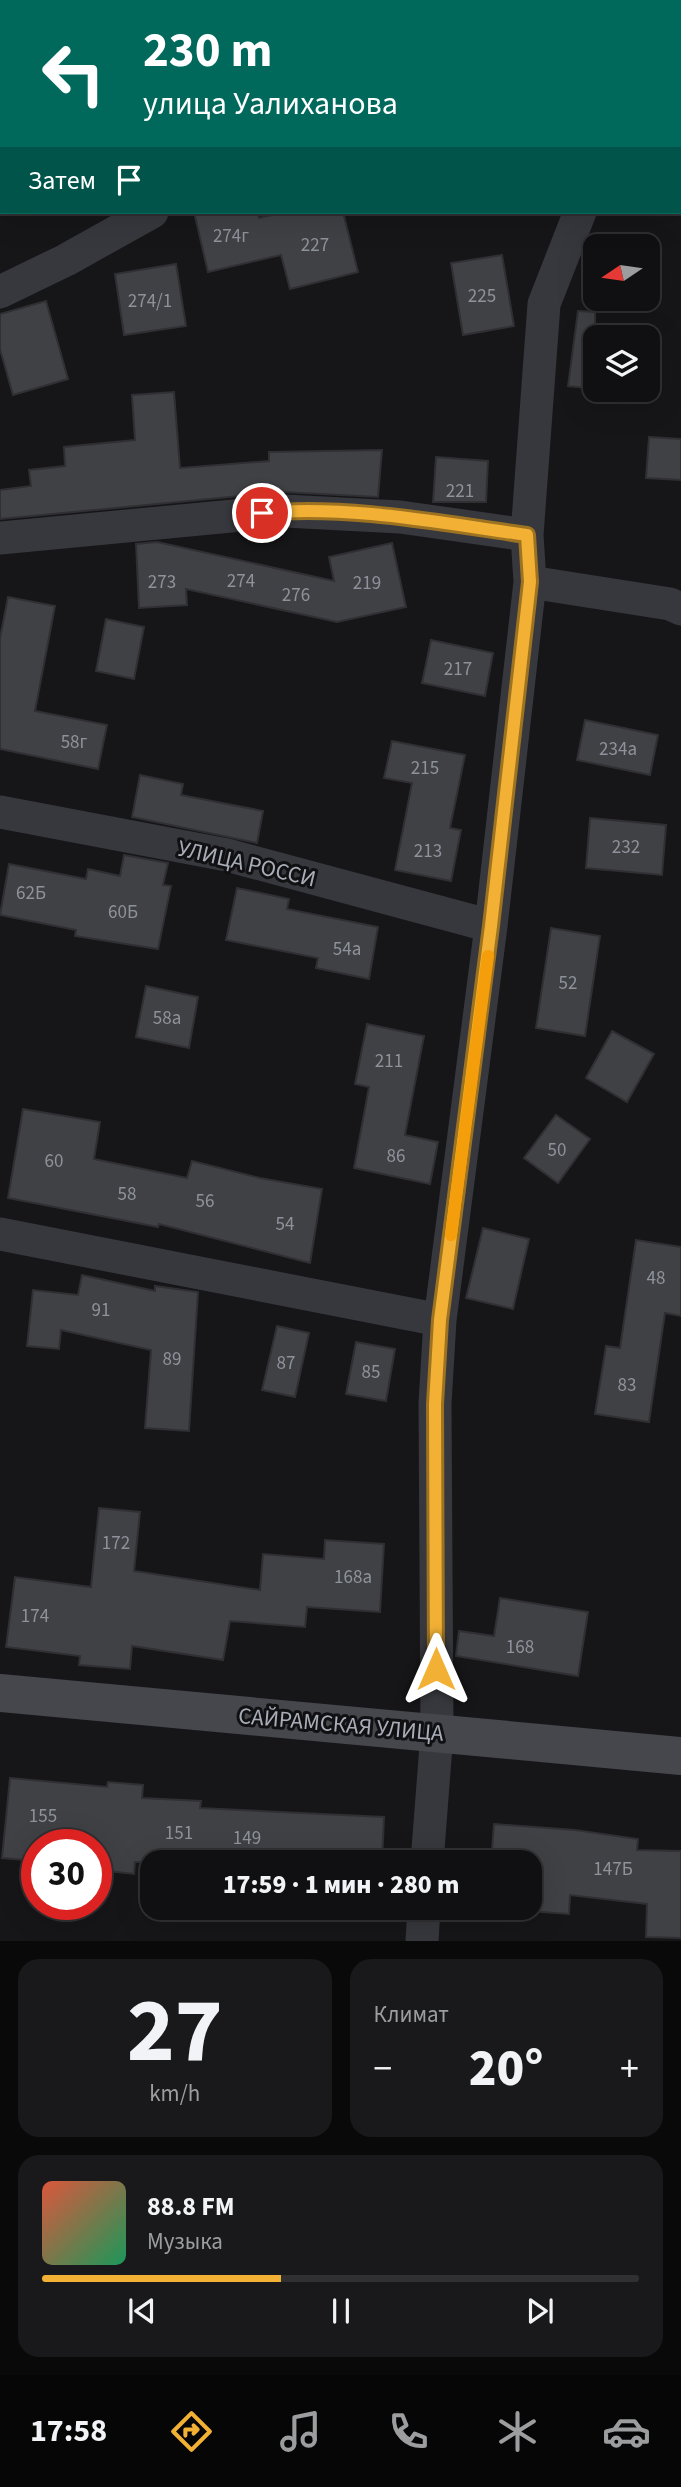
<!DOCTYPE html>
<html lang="ru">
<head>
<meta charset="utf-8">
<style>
	body { margin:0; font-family:"Source Sans 3",sans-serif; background:#19191b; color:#f1f3f6; height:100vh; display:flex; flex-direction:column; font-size:26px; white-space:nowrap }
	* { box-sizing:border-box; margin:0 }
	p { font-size:23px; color:#9c9d9f }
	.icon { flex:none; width:38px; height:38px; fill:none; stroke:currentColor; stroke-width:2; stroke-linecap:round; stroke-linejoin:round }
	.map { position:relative; height:1941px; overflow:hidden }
	.sheet { display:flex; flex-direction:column; gap:18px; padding:18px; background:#09090a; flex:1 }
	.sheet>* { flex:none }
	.banner { position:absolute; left:0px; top:0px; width:682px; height:214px; box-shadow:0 7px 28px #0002,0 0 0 2px #303032; background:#00695c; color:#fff; overflow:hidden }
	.needle { width:46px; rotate:257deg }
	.buttons { position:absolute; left:583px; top:234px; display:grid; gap:14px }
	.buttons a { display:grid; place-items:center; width:77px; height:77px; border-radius:14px; background:#101012; box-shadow:0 7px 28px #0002,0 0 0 2px #303032; font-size:35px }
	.speed { position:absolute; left:21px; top:1829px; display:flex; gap:14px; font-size:35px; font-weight:700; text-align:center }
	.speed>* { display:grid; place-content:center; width:91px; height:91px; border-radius:50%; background:#101012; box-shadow:0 7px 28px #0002,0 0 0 2px #303032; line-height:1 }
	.speed .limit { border:10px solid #d22; background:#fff; color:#111 }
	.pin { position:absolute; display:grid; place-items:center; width:60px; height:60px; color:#fff; margin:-30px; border:4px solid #fff; border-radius:50%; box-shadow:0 2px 7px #0007 }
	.me { position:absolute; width:77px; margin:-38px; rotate:0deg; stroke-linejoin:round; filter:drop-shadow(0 0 5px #0008) }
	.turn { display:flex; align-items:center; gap:24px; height:147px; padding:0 28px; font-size:32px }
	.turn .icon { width:91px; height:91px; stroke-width:2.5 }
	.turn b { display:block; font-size:49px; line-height:60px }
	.then { display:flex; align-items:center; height:66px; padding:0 28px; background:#0003; gap:14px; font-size:26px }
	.big { font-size:52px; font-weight:800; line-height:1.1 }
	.sheet .card { flex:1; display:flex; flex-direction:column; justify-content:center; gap:10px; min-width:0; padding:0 24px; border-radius:21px; background:#19191b }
	.sheet .dial { align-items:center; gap:0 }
	.dial b { font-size:91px; line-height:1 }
	.song { display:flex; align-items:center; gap:21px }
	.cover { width:84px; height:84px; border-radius:10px; background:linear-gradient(135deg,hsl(10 70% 55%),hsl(150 70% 35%)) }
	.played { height:7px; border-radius:4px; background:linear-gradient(90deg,#f2b134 40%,#303032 40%) }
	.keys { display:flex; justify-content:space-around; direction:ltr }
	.heat { display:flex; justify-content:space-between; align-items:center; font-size:38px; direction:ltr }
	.sheet .tiles { flex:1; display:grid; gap:18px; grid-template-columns:1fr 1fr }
	.card:last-child { grid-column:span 2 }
	.trip { position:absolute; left:140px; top:1850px; width:402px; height:70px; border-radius:21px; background:#101012; box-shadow:0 7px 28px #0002,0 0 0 2px #303032; font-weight:800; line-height:70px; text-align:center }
	.dock { display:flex; height:112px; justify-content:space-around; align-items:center; background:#060607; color:#9c9d9f }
	.dock .icon { width:49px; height:49px }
	.dock .active { color:#f2b134 }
	.dock b { font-size:32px; color:#f1f3f6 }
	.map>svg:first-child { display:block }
</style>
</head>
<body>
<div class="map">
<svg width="681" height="1941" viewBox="0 0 681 1941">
	<rect width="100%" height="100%" fill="#161618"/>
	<path fill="#404145" stroke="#303034" stroke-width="2" d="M194 212H257L259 218 285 212H343L358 272 290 289 281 255 208 272Z
		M502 255 514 326 463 335 451 263Z
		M176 264 186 326 124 335 115 274Z
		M46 301 68 379 13 395 0 349V314Z
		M578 311 595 312V389L568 386Z
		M174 392 180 468 269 461V452L382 450 378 497 283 492 0 519V490L31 486 29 470 65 466 64 447 135 440 132 395Z
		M649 437 681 439V480L646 478Z
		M436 457 488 461 486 502H433Z
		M157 542 334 581 329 557 392 543 406 607 337 622 186 589 187 605 139 608 136 544Z
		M8 597 55 606 35 711 107 725 98 769 0 749V638Z
		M106 619 144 627 134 679 96 671Z
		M431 640 493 653 485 696 422 683Z
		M585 720 658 735 650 775 577 760Z
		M392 741 465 755 450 828 461 830 451 881 395 870 412 783 384 778Z
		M140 775 183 784 181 795 263 811 257 843 132 817Z
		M590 818 666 825 662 875 586 868Z
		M124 855 168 863 163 885 171 886 158 949 75 936 76 930 0 915 9 864 86 879 88 869 120 876Z
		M237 888 289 899 287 909 378 927 369 979 316 968 318 958 226 940Z
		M551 928 600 936 585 1036 536 1028Z
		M146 986 198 997 189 1048 136 1037Z
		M367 1024 424 1036 405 1135 438 1142 430 1184 354 1168 369 1087 355 1084Z
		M612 1031 654 1054 627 1102 586 1078Z
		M23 1109 100 1122 94 1159 187 1178 192 1161 260 1178 322 1189 310 1263 159 1224 158 1227 8 1198Z
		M556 1115 590 1139 558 1183 524 1158Z
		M483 1228 529 1239 513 1309 466 1298Z
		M636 1240 681 1247V1316L665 1313 649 1422 595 1414 606 1346 620 1348Z
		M82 1275 155 1291V1286L198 1292 189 1431 145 1428 151 1350 61 1330 59 1349 27 1346 33 1290 78 1295Z
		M277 1326 309 1333 295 1397 262 1390Z
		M356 1342 395 1349 386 1401 346 1394Z
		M99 1508 140 1512 134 1571 260 1590 263 1554 324 1559 325 1540 384 1544 380 1612 307 1607 305 1627 230 1621 223 1660 132 1646 130 1669 79 1665 80 1656 6 1647 15 1577 91 1587Z
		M500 1598 588 1612 578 1676 456 1656 459 1631 494 1636Z
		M10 1778 107 1787 108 1782 143 1785 142 1798 201 1801 200 1808 384 1817 382 1862H135L134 1874 99 1870 101 1844H37V1861L2 1858Z
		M494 1824 575 1830 638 1839 637 1850 681 1851V1938L646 1937 647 1904 570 1895 569 1914 489 1908H530V1862H491Z"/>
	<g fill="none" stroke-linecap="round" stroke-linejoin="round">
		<path stroke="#37383d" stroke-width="33" d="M0 292 66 260 152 212
			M0 538 285 511 400 517 527 535
			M530 582 670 604 681 609
			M0 812 227 855 491 926
			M0 1234 440 1320
			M427 1862 437 1733 435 1403 440 1320 491 926 530 582 527 535 544 304 580 212
			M422 1941 424 1908"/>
		<path stroke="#45474d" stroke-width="38" d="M0 1693 681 1756"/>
		<defs>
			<path id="rail" d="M348 2 352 0
				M0 154 2 153"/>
		</defs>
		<use href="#rail" stroke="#4a4c52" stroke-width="8"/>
		<use href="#rail" stroke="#111113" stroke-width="5" stroke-dasharray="16" stroke-linecap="butt"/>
	</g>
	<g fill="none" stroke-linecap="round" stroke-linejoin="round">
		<defs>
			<path id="route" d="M262 513C350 505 440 523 527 535L530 582 491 926 440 1320 435 1404 436 1669"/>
		</defs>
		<use href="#route" stroke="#9d7322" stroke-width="18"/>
		<use href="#route" stroke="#f2b134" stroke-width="12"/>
		<path stroke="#f59e0b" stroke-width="12" d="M451 1235 488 956"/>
	</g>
	<g text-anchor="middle" stroke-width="6" stroke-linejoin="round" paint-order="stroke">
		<g font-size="19" fill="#8e929b">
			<text x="231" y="242">274г</text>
			<text x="315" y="251">227</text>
			<text x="482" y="302">225</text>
			<text x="150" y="307">274/1</text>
			<text x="460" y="497">221</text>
			<text x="241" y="587">274</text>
			<text x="162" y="588">273</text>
			<text x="367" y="589">219</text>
			<text x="296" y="601">276</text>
			<text x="458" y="675">217</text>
			<text x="74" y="748">58г</text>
			<text x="618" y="755">234а</text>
			<text x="425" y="774">215</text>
			<text x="626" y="853">232</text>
			<text x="428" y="857">213</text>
			<text x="31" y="899">62Б</text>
			<text x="123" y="918">60Б</text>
			<text x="347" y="955">54а</text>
			<text x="568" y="989">52</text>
			<text x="167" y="1024">58а</text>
			<text x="389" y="1067">211</text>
			<text x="557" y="1156">50</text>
			<text x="396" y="1162">86</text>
			<text x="54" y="1167">60</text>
			<text x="127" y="1200">58</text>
			<text x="205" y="1207">56</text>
			<text x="285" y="1230">54</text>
			<text x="656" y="1284">48</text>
			<text x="101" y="1316">91</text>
			<text x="172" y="1365">89</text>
			<text x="286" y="1369">87</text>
			<text x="371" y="1378">85</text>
			<text x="627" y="1391">83</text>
			<text x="116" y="1549">172</text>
			<text x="353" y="1583">168а</text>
			<text x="35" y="1622">174</text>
			<text x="520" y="1653">168</text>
			<text x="43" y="1822">155</text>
			<text x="179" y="1839">151</text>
			<text x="247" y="1844">149</text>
			<text x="613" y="1875">147Б</text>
		</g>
		<g font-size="23" fill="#a8adb8" stroke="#111113">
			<text transform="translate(247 863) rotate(13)" y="8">УЛИЦА РОССИ</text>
			<text transform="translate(341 1724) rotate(5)" y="8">САЙРАМСКАЯ УЛИЦА</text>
		</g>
	</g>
</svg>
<div class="buttons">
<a><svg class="needle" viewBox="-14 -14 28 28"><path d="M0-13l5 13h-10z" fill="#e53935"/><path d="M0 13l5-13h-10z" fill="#9c9d9f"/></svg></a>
<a><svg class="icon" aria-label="layers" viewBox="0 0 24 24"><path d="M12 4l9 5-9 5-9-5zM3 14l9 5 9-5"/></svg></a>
</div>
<div class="speed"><div class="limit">30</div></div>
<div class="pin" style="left:262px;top:513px;background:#d93025"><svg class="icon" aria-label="arrive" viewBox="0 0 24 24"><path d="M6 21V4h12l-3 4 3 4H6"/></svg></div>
<svg class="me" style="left:436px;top:1669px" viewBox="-20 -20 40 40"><path d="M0-17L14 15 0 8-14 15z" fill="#f2b134" stroke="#fff" stroke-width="4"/></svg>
<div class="trip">17:59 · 1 мин · 280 m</div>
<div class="banner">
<div class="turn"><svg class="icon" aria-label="left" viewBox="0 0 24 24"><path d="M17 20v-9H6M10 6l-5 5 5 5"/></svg><div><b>230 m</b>улица Уалиханова</div></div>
<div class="then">Затем<svg class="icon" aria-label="arrive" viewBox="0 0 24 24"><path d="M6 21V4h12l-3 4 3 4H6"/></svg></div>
</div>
</div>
<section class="sheet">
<div class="tiles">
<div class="card dial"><b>27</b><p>km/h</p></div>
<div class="card"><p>Климат</p>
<div class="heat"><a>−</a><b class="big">20°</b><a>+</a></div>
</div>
<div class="card">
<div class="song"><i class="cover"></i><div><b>88.8 FM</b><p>Музыка</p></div></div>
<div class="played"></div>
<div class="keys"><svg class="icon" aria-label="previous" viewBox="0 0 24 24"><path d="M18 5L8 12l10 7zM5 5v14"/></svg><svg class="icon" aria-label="pause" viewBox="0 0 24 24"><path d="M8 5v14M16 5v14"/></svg><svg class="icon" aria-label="next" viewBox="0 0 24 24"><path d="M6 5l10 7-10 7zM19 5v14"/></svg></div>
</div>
</div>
</section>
<nav class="dock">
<b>17:58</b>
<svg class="icon active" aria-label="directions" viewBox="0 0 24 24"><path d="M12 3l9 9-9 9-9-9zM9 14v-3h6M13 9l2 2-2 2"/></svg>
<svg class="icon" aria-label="music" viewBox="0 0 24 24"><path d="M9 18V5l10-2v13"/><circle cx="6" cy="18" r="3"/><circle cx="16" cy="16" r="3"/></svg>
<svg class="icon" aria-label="phone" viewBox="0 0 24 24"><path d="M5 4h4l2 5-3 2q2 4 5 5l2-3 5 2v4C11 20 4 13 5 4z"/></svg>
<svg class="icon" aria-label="climate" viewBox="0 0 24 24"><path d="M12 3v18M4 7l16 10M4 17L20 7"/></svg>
<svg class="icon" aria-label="car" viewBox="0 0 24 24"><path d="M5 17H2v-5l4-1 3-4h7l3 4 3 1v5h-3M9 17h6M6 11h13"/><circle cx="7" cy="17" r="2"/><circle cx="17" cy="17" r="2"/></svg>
</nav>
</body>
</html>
